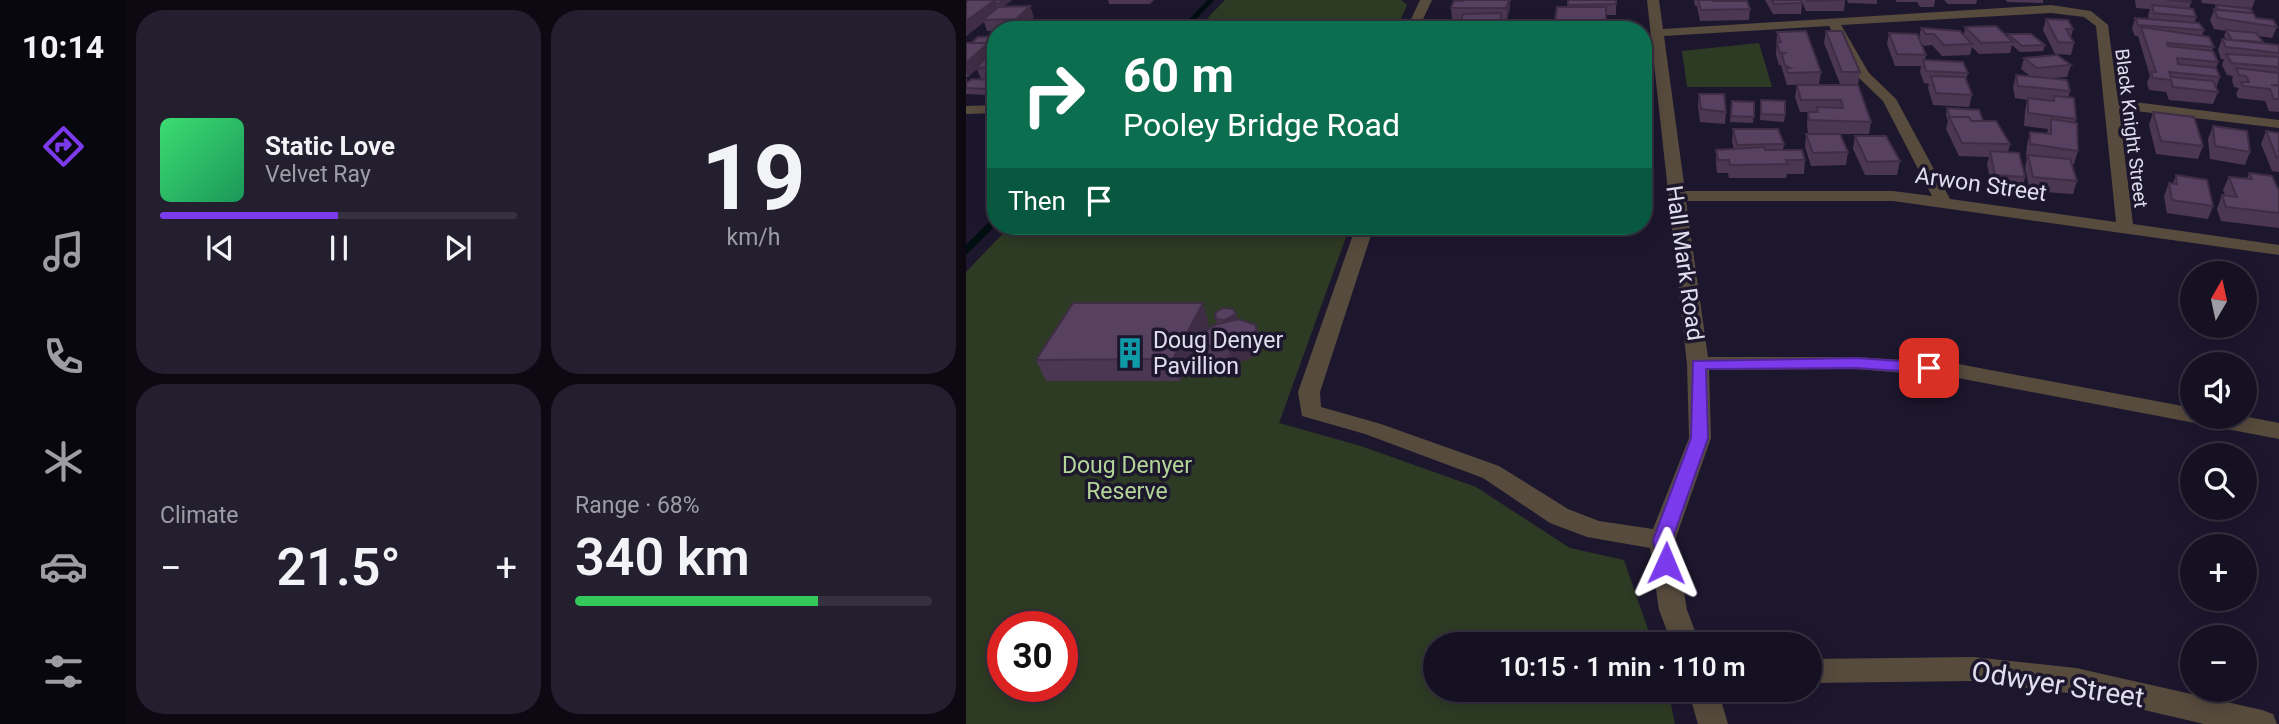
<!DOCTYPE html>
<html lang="en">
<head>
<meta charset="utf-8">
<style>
	body { margin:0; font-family:Roboto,sans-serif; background:#231f2f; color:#f1f3f6; height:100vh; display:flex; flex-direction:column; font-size:26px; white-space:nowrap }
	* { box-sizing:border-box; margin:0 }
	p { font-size:23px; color:#9e9da5 }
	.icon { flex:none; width:38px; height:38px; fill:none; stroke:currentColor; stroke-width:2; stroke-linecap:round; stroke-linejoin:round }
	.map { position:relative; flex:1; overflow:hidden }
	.drawer { display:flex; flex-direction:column; gap:10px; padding:10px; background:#0c0913; width:840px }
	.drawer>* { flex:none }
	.top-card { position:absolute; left:21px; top:21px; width:665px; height:214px; border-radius:28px; box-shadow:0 4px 18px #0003,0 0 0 2px #353140; background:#0b6e4f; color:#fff; overflow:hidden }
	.needle { width:46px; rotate:9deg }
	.fabs { position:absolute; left:1214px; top:261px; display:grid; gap:14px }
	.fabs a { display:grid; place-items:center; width:77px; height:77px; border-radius:50%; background:#161122; box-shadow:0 4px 18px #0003,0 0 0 2px #353140; font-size:35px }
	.speed { position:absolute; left:21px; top:611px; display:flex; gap:14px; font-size:35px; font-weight:700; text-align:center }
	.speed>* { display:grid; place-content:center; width:91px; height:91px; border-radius:50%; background:#161122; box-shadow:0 4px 18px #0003,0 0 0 2px #353140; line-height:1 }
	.speed .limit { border:10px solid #d22; background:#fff; color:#111 }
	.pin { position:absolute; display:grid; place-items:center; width:60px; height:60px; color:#fff; margin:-30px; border-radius:14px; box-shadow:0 4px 10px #0006 }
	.me { position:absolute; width:77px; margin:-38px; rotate:1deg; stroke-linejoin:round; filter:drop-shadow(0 0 5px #0008) }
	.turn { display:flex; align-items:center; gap:24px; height:147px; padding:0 21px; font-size:32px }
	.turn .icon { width:91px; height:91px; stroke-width:2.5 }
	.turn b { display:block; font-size:49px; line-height:60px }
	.then { display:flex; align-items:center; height:66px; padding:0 21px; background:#0003; gap:14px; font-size:26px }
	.big { font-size:52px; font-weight:600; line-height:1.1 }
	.drawer .tile { flex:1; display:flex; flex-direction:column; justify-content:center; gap:10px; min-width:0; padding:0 24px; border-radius:28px; background:#231f2f }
	.drawer .dial { align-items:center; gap:0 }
	.dial b { font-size:91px; line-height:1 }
	.song { display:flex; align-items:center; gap:21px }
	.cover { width:84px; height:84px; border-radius:10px; background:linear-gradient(135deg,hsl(140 70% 55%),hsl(150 70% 35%)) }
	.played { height:7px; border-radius:4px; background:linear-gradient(90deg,#7c3aed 50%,#353140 50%) }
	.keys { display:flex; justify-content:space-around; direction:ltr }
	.heat { display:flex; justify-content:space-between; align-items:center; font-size:38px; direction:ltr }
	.charge { height:10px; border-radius:5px; background:linear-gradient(90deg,#34c759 68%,#353140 0) }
	.drawer .tiles { flex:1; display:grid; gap:10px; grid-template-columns:repeat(2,1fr) }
	.trip { position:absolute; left:457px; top:632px; width:399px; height:70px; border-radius:35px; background:#161122; box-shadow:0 4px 18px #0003,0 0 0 2px #353140; font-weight:600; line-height:70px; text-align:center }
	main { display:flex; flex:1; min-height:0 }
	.menu { display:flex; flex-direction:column; width:126px; justify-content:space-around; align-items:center; background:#09070e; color:#9e9da5 }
	.menu .icon { width:49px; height:49px }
	.menu .current { color:#7c3aed }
	.menu b { font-size:32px; color:#f1f3f6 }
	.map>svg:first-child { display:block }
</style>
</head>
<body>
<main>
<nav class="menu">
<b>10:14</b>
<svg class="icon current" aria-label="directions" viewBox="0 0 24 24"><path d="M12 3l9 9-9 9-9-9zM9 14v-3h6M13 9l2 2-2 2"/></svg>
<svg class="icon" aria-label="music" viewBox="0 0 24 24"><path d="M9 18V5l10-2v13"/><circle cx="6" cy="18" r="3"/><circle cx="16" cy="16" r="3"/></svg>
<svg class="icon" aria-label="phone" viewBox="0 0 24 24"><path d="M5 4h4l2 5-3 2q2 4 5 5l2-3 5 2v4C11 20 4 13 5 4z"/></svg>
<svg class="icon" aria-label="climate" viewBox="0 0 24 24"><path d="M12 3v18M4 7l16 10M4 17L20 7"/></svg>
<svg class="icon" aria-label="car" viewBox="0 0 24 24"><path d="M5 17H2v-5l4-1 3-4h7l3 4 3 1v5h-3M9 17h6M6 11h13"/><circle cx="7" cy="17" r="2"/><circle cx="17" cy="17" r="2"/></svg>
<svg class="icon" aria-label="filters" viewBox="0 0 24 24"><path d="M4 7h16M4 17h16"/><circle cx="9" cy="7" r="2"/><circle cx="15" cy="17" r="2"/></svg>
</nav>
<section class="drawer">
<div class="tiles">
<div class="tile">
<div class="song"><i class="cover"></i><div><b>Static Love</b><p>Velvet Ray</p></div></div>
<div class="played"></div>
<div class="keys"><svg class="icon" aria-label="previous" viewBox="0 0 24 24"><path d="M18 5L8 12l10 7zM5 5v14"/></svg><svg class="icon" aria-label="pause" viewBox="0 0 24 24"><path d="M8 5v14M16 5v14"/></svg><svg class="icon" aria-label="next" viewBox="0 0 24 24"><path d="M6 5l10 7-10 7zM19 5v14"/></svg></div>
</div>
<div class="tile dial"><b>19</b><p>km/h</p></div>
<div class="tile"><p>Climate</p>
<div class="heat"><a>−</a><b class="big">21.5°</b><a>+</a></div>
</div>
<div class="tile"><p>Range · 68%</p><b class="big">340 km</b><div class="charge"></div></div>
</div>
</section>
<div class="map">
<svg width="1313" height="724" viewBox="0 0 1313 724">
	<rect width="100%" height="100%" fill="#1d172e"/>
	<path fill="#2e3b24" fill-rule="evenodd" d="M259 0H435L441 5 430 30H230Z
		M793 43 806 87H721L716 51Z
		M44 226H384L313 423 395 446 510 487 604 548 658 560 687 644H469V690H702L709 724H0V272ZM37 626H96V686H37Z"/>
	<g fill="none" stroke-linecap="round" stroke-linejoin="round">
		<path stroke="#000e11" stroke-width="5" d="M216 30 245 0"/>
		<path stroke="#000e11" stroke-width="7" d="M0 250 30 220"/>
		<path fill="#574b3d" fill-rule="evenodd" d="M454 0H466L452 30H440Z
			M681 0H693L697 29 1085 5 1125 11 1142 25 1152 100 1313 120V128L1153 109 1167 224 1313 245V255L927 201H720L742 357H890L987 363 1227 408V416H1277L1313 423V439L987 377 890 369 743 370 745 438 709 540 721 610 734 644H706L693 610 684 548 621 537 584 523 517 478 399 434 336 416 332 392 390 226H408L354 392 355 407 415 424 533 466 602 509 633 521 687 529 723 438 721 364ZM1085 13 1118 17 1130 26 1150 222 984 199 930 99 903 73 875 25ZM863 26 893 78 917 101 966 196 927 191H719L698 36Z
			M30 105V113L0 114V106Z
			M1007 657 1110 668 1296 710 1307 714 1311 724H1238L1110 694 1007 681 844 683V659Z
			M722 690H752L762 724H732Z"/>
	</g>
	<path fill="#4c3753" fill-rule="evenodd" d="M11 0H46L38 6 68 17 54 30 21 31 18 22 0 36Z
		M142 0H188L184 4H143Z
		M598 0H650V15H640V30H590L589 20 602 7V0Z
		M728 0H778L784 9 783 20 734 21 731 6H729Z
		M799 0H834L836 3 835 14H807Z
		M835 0H879L878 11H840Z
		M881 0H911V4L882 3Z
		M929 0H969L968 7H954L951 2H931Z
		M978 0H1011L1010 4H982Z
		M1040 0H1077V3L1041 2Z
		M1169 0H1224L1225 2 1223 9 1230 17 1229 22 1238 30 1236 35 1248 47 1246 50 1252 62 1250 68 1254 77 1250 88 1252 92 1247 104 1203 100 1200 92 1183 90 1181 83 1184 76 1172 36H1169L1166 29 1169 18 1183 19 1182 16 1184 9 1170 8Z
		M1235 0H1289L1286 8 1236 3Z
		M496 1 544 3V8L541 19H535V27H544V30H480L495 26V19H486L485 8Z
		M1250 5 1290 18 1311 27 1306 38 1292 36 1297 43 1313 45V112L1303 111 1299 101 1272 98 1270 94 1273 88 1268 87 1266 80 1267 76 1261 75 1256 65 1258 59H1255L1252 50 1256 39H1260L1258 36 1260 31 1248 29 1244 20Z
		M1080 19 1107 29 1105 37 1108 43 1105 55 1089 54 1077 30Z
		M999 27 1042 37V34L1079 45 1077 51 1054 52 1046 45 1044 53 1013 54 1006 47 1004 55 976 56 966 45 958 46 953 40 960 55 959 60 1002 73 1000 80 1006 95 1003 107 967 105 962 88 963 84 958 83 954 72 955 66H929L921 44 923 33 953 38 955 28 998 35Z
		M860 31 894 72 892 84H874L858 43Z
		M811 32 855 72 853 84 821 85 815 65H813L810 55Z
		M30 36V79L21 80H30V90L22 95 0 94V43H5ZM11 69 15 79 2 82 0 77H2Z
		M1058 58 1105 65 1101 77 1086 78 1104 91 1102 98 1110 119 1109 123 1112 151 1108 164H1105L1111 181 1107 194 1064 191 1059 168 1061 158 1060 157 1061 145 1064 132 1081 134 1082 129 1058 126 1059 111 1061 100 1049 98 1047 87 1050 75 1064 76 1055 69Z
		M831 85H892L905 122 903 134H874L882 152 880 165 845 166 839 147 840 134H872L842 133 841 125 842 112H834L829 97Z
		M733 94 760 112 759 124 734 122 732 106Z
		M795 100 819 115 818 122 794 120Z
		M766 101 788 102 787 123 764 122Z
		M981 108 1017 121 1044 144 1042 152 1059 177 1056 190 1026 188 1021 164 1023 157 993 156 980 129 982 121 980 115Z
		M1187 112 1237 146 1232 159 1190 154 1183 125Z
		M1247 126 1284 152 1279 165 1244 159 1242 139Z
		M767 129 818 144 817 150 839 160 838 174H821L820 178H763L762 173H751L750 163V150L768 149 766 142Z
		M1300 131 1313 133V172L1306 171 1295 144Z
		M889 136 934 161 931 175H899L887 149Z
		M1283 173 1313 191V228L1255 221 1251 209 1256 195H1259L1257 190 1263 177 1281 179Z
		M1210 175 1247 206 1242 219 1201 213 1198 196 1203 183H1207Z
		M250 319H271L290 325 295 340V350L283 359 266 364 250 363 242 355 237 340 251 324Z
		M243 324 214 381H80L70 360Z"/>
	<path fill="#3e2d44" d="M29 0 33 11 17 20 18 22 0 36V21Z
		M37 0H46L34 9 32 4Z
		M540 0H545L544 3V8L541 19Z
		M64 6 68 17 54 30 50 19Z
		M22 43 26 54 23 55 24 57 12 68H10L11 69 2 77 0 71V63Z
		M30 82V90L22 95 19 89Z
		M237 303 243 324 214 381 207 359Z
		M270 314 272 321 261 327 259 320Z
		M290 325 295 340V350L283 359 266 364 262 349Z"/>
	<path fill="#584061" stroke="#3e2d44" stroke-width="2" d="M2 0H29L0 21V2Z
		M10 0H37L32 4H30L29 0Z
		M497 0H543L540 8H485L488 1H496Z
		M602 0H650V4L602 5Z
		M732 0H747V1H781L784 9 735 10Z
		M806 0H834L836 3 808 4Z
		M841 0H879L841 1Z
		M1201 0H1224L1225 2Z
		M1186 5 1227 9 1230 17 1188 13Z
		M1250 5 1285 9 1287 13 1251 10Z
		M64 6 50 19 17 20 32 7Z
		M591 7H640V20H589Z
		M1248 9 1287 13 1290 18 1307 20 1311 27 1252 18Z
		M535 13 534 23 494 24 497 14Z
		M1169 18 1233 23 1238 30 1172 25Z
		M1080 19 1102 20 1107 29H1100L1108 43 1092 42Z
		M481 26 544 27 543 30H480Z
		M1030 26 1047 42 1015 43 999 27Z
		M1175 27 1243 37 1248 47 1201 43 1202 46 1247 51 1252 62 1211 58 1212 64 1250 68 1254 77 1203 72 1205 77 1247 81 1252 92 1207 87 1205 80 1187 78 1185 72H1190Z
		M955 28 994 31 1006 44 978 45 968 34H960Z
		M135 29 134 30H93H94Z
		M1260 30 1290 33 1297 42 1266 40Z
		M840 31 855 72 822 73 820 68H824L819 65 816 55 819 53H814L811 43 815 42 811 32Z
		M860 31H876L894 72H876Z
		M923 33 951 34 960 55 931 54Z
		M1042 34H1065L1079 45 1056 46Z
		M30 36V46H23L22 43H5L12 37Z
		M1256 39 1313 45V53L1260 47Z
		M0 43H22L0 63Z
		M30 49V55H23Z
		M1260 54 1313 57V70L1311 67 1266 63Z
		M1091 55 1105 65 1071 68 1058 58Z
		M19 59H30V67L10 68Z
		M957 60 997 62 1002 73 960 71Z
		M1270 68 1313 73V85H1305L1313 86V99H1308L1304 89 1277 86 1275 82H1283L1280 76 1273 75Z
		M1050 75 1101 80 1104 91 1052 86Z
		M965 76 999 77 1006 95 970 93Z
		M6 79 30 80V82L19 89 0 88V83Z
		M831 85H892L905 122 843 120 842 112H852L851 107 877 108 875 100H835Z
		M733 94H758L760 112 735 109Z
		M1088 96 1108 98 1110 119 1062 113V98L1088 101Z
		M795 100 819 101V115L795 114Z
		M766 101 788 102V117L765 116Z
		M981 108 1013 110 1017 121H1005L1003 117H984Z
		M1187 112 1228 117 1237 146 1195 141Z
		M983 117H1003L1005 121H1030L1044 144 996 143Z
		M1085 119 1111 123 1112 151 1064 144V132L1085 134Z
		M1247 126 1281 131 1284 152 1249 146Z
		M767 129H812L818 144 771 145Z
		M1300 131 1313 133V158H1311Z
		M840 134H874L882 152 847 153Z
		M889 136H920L934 161 901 162Z
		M798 147 799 150H836L839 160H820L822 164 764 165 763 160H752L750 150Z
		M1024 151 1053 153 1059 177 1029 175Z
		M1062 155 1104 159 1111 181 1067 177Z
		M1283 173 1306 176 1313 191V213L1260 207 1256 195 1271 197 1263 177 1286 179Z
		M1210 175 1241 180 1247 206 1206 200 1203 183 1211 184Z
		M107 303H237L207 359 70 360Z
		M257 308 267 309 270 314 259 320 250 319 249 313Z
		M272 319 290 325V335L279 344 262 349 245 347 237 340 241 330 248 325Z"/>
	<path fill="#7c3aed" stroke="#51269a" stroke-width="2" d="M890 358 963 363 971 368 963 373 890 368 740 369 742 438 706 540 710 563 707 569H693L687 540 725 438 727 361Z"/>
	<defs>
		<symbol id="building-bare" viewBox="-9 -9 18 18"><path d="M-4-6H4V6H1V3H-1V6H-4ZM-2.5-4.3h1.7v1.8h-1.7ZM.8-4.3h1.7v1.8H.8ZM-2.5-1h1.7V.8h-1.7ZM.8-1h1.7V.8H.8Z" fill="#0f9aa8" stroke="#1d172e" stroke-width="2.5" paint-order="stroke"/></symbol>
	</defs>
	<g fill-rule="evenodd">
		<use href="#building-bare" x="142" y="331" width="44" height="44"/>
	</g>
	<g text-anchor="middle" stroke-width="7" stroke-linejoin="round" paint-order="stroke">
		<g font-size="19" fill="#e0dded" stroke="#1d172e">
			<text transform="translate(1166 128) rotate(83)" y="7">Black Knight Street</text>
		</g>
		<g font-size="23" fill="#e0dded" stroke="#1d172e">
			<text transform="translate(1015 184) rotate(8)" y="8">Arwon Street</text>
			<text transform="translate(719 263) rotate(82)" y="8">Hall Mark Road</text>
		</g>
		<g font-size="23" fill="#e0dded" stroke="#1d172e" text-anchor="start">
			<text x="187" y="348">Doug Denyer<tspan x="187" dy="26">Pavillion</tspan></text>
		</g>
		<g font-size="23" fill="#b3d597" stroke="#1d172e">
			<text x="161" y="473">Doug Denyer<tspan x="161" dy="26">Reserve</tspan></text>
		</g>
		<g font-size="28" fill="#e0dded" stroke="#1d172e">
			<text transform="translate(1092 684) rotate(9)" y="10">Odwyer Street</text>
		</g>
	</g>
</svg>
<div class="fabs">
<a><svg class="needle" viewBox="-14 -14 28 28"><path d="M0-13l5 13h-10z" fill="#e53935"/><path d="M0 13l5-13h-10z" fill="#9e9da5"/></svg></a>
<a><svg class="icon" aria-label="sound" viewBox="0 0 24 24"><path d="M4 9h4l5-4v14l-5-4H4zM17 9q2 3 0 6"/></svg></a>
<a><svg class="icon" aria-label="search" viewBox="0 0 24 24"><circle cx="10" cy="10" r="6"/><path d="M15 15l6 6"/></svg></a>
<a>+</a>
<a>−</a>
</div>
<div class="speed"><div class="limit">30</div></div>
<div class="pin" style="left:963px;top:368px;background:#d93025"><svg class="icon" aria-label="arrive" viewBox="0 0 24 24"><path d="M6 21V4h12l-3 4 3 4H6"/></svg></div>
<svg class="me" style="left:700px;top:563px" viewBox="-20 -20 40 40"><path d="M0-17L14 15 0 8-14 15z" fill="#7c3aed" stroke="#fff" stroke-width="4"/></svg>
<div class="trip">10:15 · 1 min · 110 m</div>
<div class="top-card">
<div class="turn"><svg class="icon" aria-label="right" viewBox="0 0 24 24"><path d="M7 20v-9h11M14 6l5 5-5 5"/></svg><div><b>60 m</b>Pooley Bridge Road</div></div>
<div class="then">Then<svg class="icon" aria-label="arrive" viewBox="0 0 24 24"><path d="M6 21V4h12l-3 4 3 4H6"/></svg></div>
</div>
</div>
</main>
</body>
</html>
